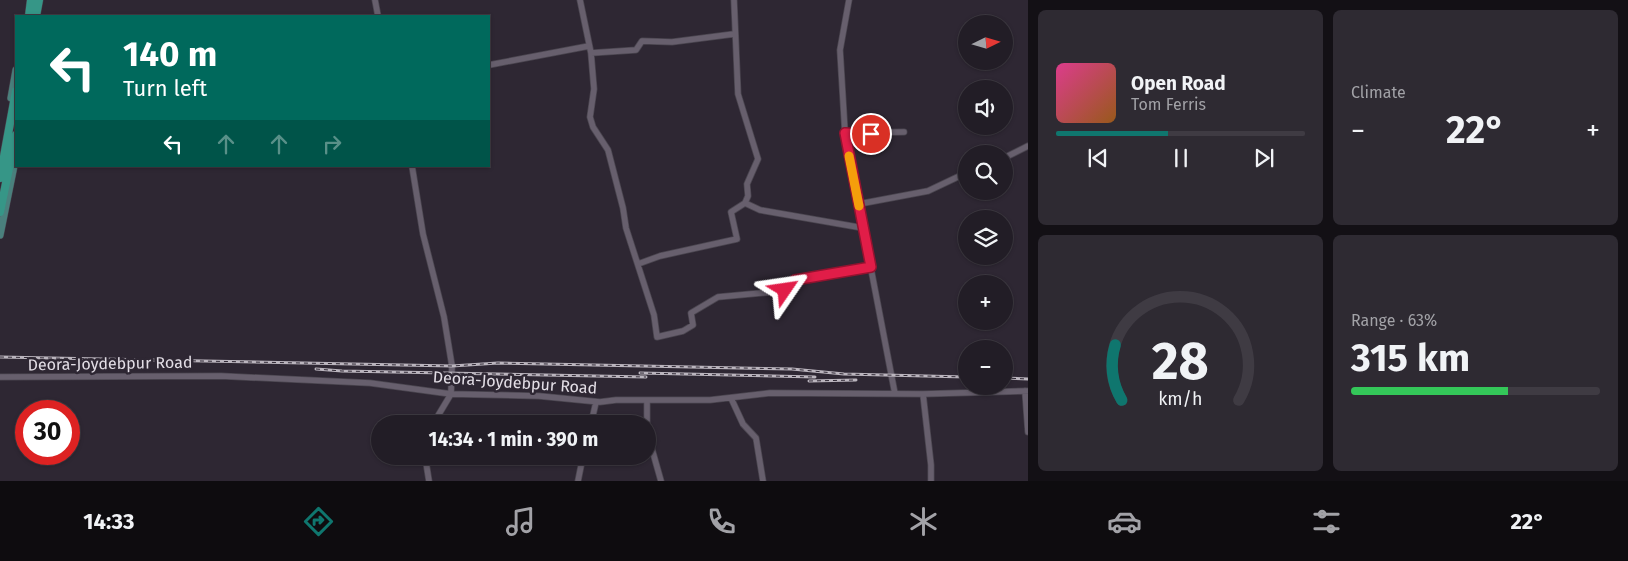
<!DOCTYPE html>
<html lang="en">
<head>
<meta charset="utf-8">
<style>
	body { margin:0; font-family:"Fira Sans",sans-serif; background:#2e2a32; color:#f1f3f6; height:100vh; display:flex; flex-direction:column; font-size:19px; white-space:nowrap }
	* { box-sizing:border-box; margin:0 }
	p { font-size:16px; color:#a2a2a7 }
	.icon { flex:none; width:28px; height:28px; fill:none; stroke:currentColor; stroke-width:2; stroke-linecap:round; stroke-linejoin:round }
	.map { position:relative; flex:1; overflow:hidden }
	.side { display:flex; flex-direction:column; gap:10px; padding:10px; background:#131015; width:600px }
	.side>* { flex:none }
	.top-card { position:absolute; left:15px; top:15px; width:475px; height:152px; border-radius:0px; box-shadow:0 1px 4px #0004,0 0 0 1px #3f3b43; background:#00695c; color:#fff; overflow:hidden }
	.needle { width:32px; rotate:85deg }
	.controls { position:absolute; left:958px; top:15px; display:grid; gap:10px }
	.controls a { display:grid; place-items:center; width:55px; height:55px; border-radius:50%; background:#221d26; box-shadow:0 1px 4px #0004,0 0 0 1px #3f3b43; font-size:25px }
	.speed { position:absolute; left:15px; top:400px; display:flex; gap:10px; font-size:25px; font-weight:700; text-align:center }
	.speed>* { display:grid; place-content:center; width:65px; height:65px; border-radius:50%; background:#221d26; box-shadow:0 1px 4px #0004,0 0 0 1px #3f3b43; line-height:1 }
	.speed .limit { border:8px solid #d22; background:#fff; color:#111 }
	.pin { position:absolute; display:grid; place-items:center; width:42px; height:42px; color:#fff; margin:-21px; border:2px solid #fff; border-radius:50%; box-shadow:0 1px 5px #0007 }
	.me { position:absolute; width:55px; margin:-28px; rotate:58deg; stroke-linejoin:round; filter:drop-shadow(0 0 4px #0008) }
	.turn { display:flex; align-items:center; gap:18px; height:105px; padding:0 25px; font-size:22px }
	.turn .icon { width:65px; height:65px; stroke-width:2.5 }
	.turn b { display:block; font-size:35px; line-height:42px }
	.lanes { display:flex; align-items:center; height:48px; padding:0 25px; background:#0003; justify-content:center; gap:25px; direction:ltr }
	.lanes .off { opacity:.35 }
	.big { font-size:38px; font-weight:700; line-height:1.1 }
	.side .widget { flex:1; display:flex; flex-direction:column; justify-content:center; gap:8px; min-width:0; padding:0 18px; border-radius:8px; background:#2e2a32 }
	.side .dial { align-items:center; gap:0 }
	.dial svg { height:130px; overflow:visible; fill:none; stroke:#3f3b43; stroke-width:7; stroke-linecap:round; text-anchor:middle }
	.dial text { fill:#f1f3f6; stroke:none }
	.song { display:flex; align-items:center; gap:15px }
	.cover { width:60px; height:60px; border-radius:8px; background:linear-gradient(135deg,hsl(330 70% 55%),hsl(30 70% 35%)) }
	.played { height:5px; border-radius:2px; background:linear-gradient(90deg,#0f766e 45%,#3f3b43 45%) }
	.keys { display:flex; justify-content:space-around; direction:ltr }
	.heat { display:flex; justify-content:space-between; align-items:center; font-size:28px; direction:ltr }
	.charge { height:8px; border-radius:4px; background:linear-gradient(90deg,#34c759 63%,#3f3b43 0) }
	.side .tiles { flex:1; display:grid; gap:10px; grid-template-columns:repeat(2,1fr) }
	.trip { position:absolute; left:371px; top:415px; width:285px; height:50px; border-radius:25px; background:#221d26; box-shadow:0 1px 4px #0004,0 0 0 1px #3f3b43; font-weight:700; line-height:50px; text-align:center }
	.dock { display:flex; height:80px; justify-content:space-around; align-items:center; background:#0e0c0f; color:#a2a2a7 }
	.dock .icon { width:35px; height:35px }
	.dock .current { color:#0f766e }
	.dock b { font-size:22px; color:#f1f3f6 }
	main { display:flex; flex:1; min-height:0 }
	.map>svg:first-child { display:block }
</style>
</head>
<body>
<main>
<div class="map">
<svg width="1028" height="481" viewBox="0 0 1028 481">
	<rect width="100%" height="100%" fill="#2e2733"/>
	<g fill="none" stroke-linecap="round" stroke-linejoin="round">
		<defs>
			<path id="minor" d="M375 0 378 16
				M580 0 591 53 594 89 590 117 593 127 608 150 623 208 626 228 654 315 657 337
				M849 0 840 50 845 133 895 394
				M591 53 636 50 642 41 672 42 734 34
				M489 65 589 46
				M845 133 904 132
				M1004 158 1028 146
				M412 166 423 234 444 317 452 366 451 394 433 424
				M745 203 760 210 863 228
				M859 204 928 191 966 173
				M638 264 660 256 737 239 731 212 745 203 748 196 747 184 758 159 738 94 734 0
				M657 337 683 331 693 325 691 313 718 297 783 291 795 280 871 267
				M0 377 221 376 370 383 451 394 539 396 600 402 616 400H710L770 393 923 394 1028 391
				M1025 391 1028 432
				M923 394 931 465V481
				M731 398 743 424 756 438 763 481
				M591 424 596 402
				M647 424V400
				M648 435 661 481
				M425 456 429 481
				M578 481 583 456"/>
			<path id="major" d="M11 98 16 70
				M0 235 16 156"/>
			<path id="highway" d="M29 16 31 0
				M36 16 39 0
				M0 178 16 91
				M0 212 16 135"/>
		</defs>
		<use href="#minor" stroke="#4b4650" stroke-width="7"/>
		<use href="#major" stroke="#4b4650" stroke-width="8"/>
		<use href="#highway" stroke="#4b4650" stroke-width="9"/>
		<use href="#minor" stroke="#675f6d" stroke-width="5.5"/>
		<use href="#major" stroke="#4a807d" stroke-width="7"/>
		<use href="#highway" stroke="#369687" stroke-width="8"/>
		<defs>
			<path id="rail" d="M0 357 452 366 498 363 792 369 844 374 966 377
				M316 369 342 371 646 377
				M640 373 815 377
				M1004 378 1028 379
				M809 381 856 380"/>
		</defs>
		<use href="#rail" stroke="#bbb5be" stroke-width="3"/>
		<use href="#rail" stroke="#2e2733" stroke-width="1" stroke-dasharray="4" stroke-linecap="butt"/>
	</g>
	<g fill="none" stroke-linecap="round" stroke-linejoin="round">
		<defs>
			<path id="route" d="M785 290 795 280 871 267 845 133 871 134"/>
		</defs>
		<use href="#route" stroke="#92132f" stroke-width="12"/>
		<use href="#route" stroke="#e11d48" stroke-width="9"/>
		<path stroke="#f59e0b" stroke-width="9" d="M849 156 859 206"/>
	</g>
	<g text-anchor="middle" stroke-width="5" stroke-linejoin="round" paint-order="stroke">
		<g font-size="16" fill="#e3dee6" stroke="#2e2733">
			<text transform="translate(110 363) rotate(-1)" y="6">Deora-Joydebpur Road</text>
			<text transform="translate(515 382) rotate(4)" y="6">Deora-Joydebpur Road</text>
		</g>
	</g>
</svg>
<div class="controls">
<a><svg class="needle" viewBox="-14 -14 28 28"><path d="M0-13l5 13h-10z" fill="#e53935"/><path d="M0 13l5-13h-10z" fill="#a2a2a7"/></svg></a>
<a><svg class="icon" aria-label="sound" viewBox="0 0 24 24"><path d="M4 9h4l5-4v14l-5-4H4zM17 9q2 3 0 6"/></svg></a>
<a><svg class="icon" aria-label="search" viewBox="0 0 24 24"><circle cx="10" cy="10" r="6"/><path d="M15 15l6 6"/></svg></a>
<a><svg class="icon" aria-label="layers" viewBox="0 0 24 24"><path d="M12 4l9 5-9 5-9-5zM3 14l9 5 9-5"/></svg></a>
<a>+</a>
<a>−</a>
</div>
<div class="speed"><div class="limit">30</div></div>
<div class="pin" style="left:871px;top:134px;background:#d93025"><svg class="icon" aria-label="arrive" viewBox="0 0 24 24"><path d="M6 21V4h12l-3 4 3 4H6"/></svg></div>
<svg class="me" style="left:785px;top:290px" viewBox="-20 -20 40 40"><path d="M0-17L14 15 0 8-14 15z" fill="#e11d48" stroke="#fff" stroke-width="4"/></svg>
<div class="trip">14:34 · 1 min · 390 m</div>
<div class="top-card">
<div class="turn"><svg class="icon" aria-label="left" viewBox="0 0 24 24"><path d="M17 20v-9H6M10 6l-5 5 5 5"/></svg><div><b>140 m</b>Turn left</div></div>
<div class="lanes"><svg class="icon" aria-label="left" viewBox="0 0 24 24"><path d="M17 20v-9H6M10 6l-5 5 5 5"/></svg><svg class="icon off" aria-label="ahead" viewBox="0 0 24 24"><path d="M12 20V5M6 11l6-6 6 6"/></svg><svg class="icon off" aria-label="ahead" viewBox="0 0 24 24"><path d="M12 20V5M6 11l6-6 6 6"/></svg><svg class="icon off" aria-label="right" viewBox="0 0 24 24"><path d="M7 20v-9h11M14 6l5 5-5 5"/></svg></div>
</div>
</div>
<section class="side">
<div class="tiles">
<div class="widget">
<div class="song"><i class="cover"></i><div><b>Open Road</b><p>Tom Ferris</p></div></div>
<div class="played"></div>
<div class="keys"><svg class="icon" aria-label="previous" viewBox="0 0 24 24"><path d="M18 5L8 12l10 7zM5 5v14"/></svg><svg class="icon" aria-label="pause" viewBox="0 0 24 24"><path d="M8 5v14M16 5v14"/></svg><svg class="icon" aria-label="next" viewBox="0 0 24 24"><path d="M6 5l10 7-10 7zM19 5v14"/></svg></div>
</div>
<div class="widget"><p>Climate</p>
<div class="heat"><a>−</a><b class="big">22°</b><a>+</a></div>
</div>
<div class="widget dial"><svg viewBox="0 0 100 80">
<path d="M14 69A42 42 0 1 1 86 69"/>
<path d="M14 69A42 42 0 0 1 10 35" stroke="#0f766e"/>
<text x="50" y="56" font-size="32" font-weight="700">28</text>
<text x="50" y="72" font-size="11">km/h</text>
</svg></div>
<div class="widget"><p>Range · 63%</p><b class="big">315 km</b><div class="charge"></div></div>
</div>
</section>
</main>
<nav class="dock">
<b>14:33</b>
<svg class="icon current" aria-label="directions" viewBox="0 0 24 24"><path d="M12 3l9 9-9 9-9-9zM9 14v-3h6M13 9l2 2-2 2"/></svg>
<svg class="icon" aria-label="music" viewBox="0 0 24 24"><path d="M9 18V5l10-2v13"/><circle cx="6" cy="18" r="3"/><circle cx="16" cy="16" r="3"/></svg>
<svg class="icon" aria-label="phone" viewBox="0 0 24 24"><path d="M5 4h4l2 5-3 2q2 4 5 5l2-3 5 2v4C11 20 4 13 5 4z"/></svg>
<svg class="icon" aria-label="climate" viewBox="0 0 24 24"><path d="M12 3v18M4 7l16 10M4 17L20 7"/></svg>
<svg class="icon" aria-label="car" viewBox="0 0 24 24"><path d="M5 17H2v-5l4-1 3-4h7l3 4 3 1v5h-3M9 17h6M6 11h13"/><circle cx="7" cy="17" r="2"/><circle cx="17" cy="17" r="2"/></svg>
<svg class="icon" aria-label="filters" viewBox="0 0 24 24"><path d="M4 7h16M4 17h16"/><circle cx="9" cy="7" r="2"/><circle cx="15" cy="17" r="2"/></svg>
<b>22°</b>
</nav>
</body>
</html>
